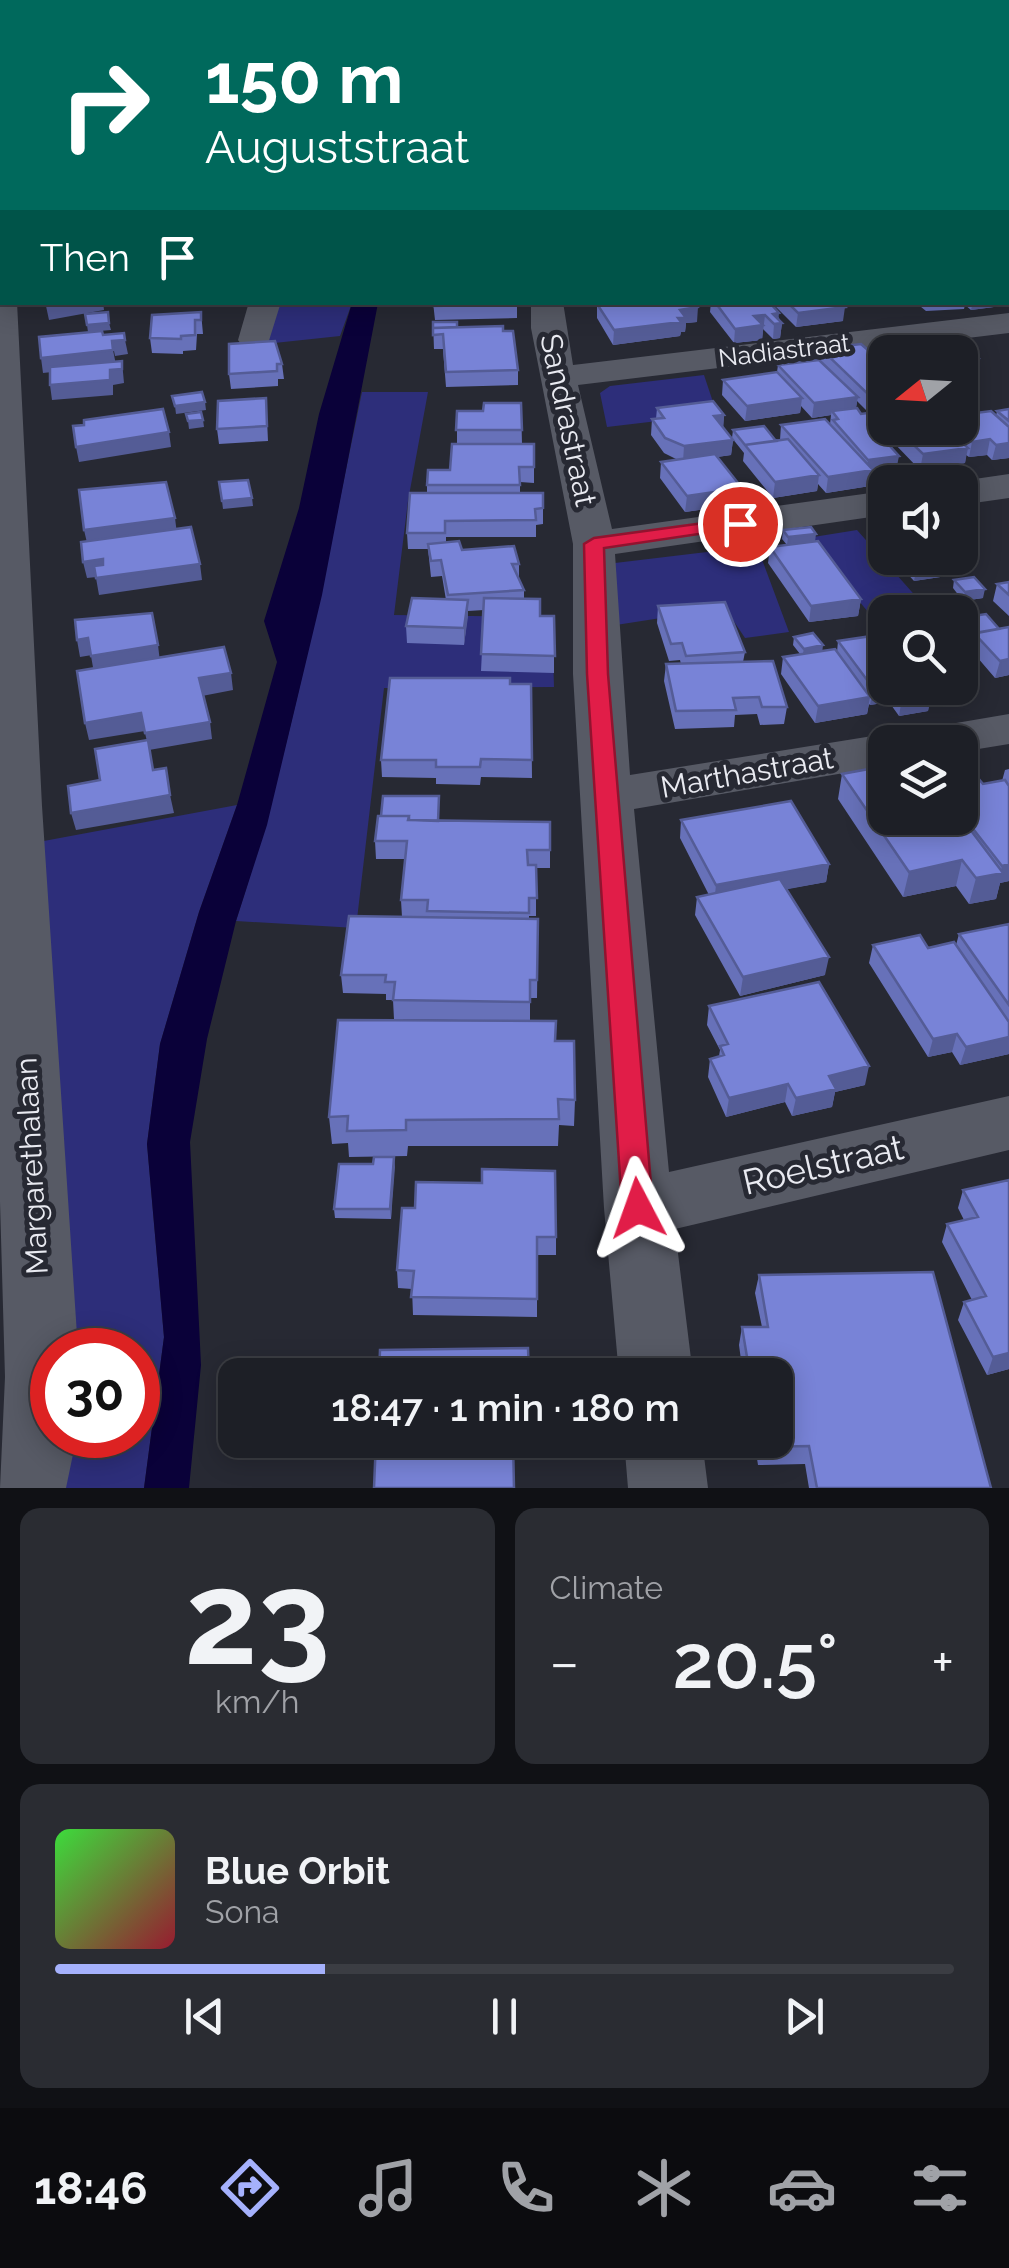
<!DOCTYPE html>
<html lang="en">
<head>
<meta charset="utf-8">
<style>
	body { margin:0; font-family:Raleway,sans-serif; background:#2a2c32; color:#f1f3f6; height:100vh; display:flex; flex-direction:column; font-size:38px; white-space:nowrap }
	* { box-sizing:border-box; margin:0 }
	p { font-size:32px; color:#a0a2a7 }
	.icon { flex:none; width:55px; height:55px; fill:none; stroke:currentColor; stroke-width:2; stroke-linecap:round; stroke-linejoin:round }
	.map { position:relative; height:1488px; overflow:hidden }
	.side { display:flex; flex-direction:column; gap:20px; padding:20px; background:#101115; flex:1 }
	.side>* { flex:none }
	.guide { position:absolute; left:0px; top:0px; width:1010px; height:305px; box-shadow:0 5px 25px #0003,0 0 0 2px #3b3d43; background:#00695c; color:#fff; overflow:hidden }
	.needle { width:65px; rotate:252deg }
	.buttons { position:absolute; left:868px; top:335px; display:grid; gap:20px }
	.buttons a { display:grid; place-items:center; width:110px; height:110px; border-radius:20px; background:#1d1f26; box-shadow:0 5px 25px #0003,0 0 0 2px #3b3d43; font-size:50px }
	.speed { position:absolute; left:30px; top:1328px; display:flex; gap:20px; font-size:50px; font-weight:700; text-align:center }
	.speed>* { display:grid; place-content:center; width:130px; height:130px; border-radius:50%; background:#1d1f26; box-shadow:0 5px 25px #0003,0 0 0 2px #3b3d43; line-height:1 }
	.speed .limit { border:15px solid #d22; background:#fff; color:#111 }
	.pin { position:absolute; display:grid; place-items:center; width:85px; height:85px; color:#fff; margin:-42px; border:5px solid #fff; border-radius:50%; box-shadow:0 2px 10px #0007 }
	.me { position:absolute; width:110px; margin:-55px; rotate:356deg; stroke-linejoin:round; filter:drop-shadow(0 0 8px #0008) }
	.turn { display:flex; align-items:center; gap:35px; height:210px; padding:0 40px; font-size:45px }
	.turn .icon { width:130px; height:130px; stroke-width:2.5 }
	.turn b { display:block; font-size:70px; line-height:85px }
	.then { display:flex; align-items:center; height:95px; padding:0 40px; background:#0003; gap:20px; font-size:38px }
	.big { font-size:75px; font-weight:600; line-height:1.1 }
	.side .widget { flex:1; display:flex; flex-direction:column; justify-content:center; gap:15px; min-width:0; padding:0 35px; border-radius:20px; background:#2a2c32 }
	.side .dial { align-items:center; gap:0 }
	.dial b { font-size:130px; line-height:1 }
	.song { display:flex; align-items:center; gap:30px }
	.cover { width:120px; height:120px; border-radius:15px; background:linear-gradient(135deg,hsl(120 70% 55%),hsl(350 70% 35%)) }
	.played { height:10px; border-radius:5px; background:linear-gradient(90deg,#a5b1fc 30%,#3b3d43 30%) }
	.keys { display:flex; justify-content:space-around; direction:ltr }
	.heat { display:flex; justify-content:space-between; align-items:center; font-size:55px; direction:ltr }
	.side .tiles { flex:1; display:grid; gap:20px; grid-template-columns:1fr 1fr }
	.widget:last-child { grid-column:span 2 }
	.trip { position:absolute; left:218px; top:1358px; width:575px; height:100px; border-radius:20px; background:#1d1f26; box-shadow:0 5px 25px #0003,0 0 0 2px #3b3d43; font-weight:600; line-height:100px; text-align:center }
	.dock { display:flex; height:160px; justify-content:space-around; align-items:center; background:#0c0c0f; color:#a0a2a7 }
	.dock .icon { width:70px; height:70px }
	.dock .current { color:#a5b1fc }
	.dock b { font-size:45px; color:#f1f3f6 }
	.map>svg:first-child { display:block }
</style>
</head>
<body>
<div class="map">
<svg width="1009" height="1488" viewBox="0 0 1009 1488">
	<rect width="100%" height="100%" fill="#272933"/>
	<path fill="#2d2e7a" d="M277 303H352L340 336 265 344Z
		M704 375 717 414 607 427 600 393 610 386Z
		M362 392H428L408 501 394 615 552 617 554 687 384 688 356 928 236 921C292 748 325 570 362 392Z
		M857 530 927 609 885 612V616L873 618 807 538Z
		M757 546 789 632 745 638 725 608 616 625 615 563Z
		M237 805 199 912 160 1044 147 1144 164 1337 144 1488H52L61 1435H138V1350H55L33 843Z"/>
	<path fill="#0a0139" d="M352 303H378L322 595 267 825 236 921 207 1039 190 1142 201 1365 189 1488H144L164 1337 147 1144 160 1044 199 912 237 805 277 662 264 621 299 508 319 414Z"/>
	<g fill="none" stroke-linecap="round" stroke-linejoin="round">
		<path fill="#575a65" fill-rule="evenodd" d="M214 0H235L236 2H215Z
			M409 0H430L431 2H410Z
			M573 0H595L596 2H574Z
			M1008 70H1009V85H1008Z
			M0 174 2 302H17L42 806 78 1350H52V1435H77L66 1488H0L5 1377 0 1202Z
			M1008 203H1009V221H1008Z
			M249 302H281L267 347H243L238 340Z
			M531 302H563L573 365 1009 313V333L578 385 612 529 885 491V515L615 554 630 775 885 734 903 740 909 731 1009 714V744L960 752V742H885V766L634 809 669 1172 1009 1096V1150L675 1229 693 1375H619L604 1208 573 674V544L531 328Z
			M1009 474V498L960 505V482H954Z
			M624 1440H702L708 1488H628Z"/>
	</g>
	<path fill="#6771b9" fill-rule="evenodd" d="M101 0H166V2H102Z
		M359 0H399L400 2H361Z
		M722 0H925L930 2H726Z
		M996 0H1009V10L1008 9V2H999V1Z
		M1008 16H1009V58H1008Z
		M1008 267H1009V305L971 310 965 305 964 309 926 311 915 302H1008Z
		M433 302H517V318L435 320Z
		M587 302H697V322L686 323 685 332H681L680 336 613 345 597 318V304L588 305Z
		M711 302H769L782 323 780 338 773 339 763 329 762 340 734 343 710 312Z
		M771 302H839L843 321 796 327Z
		M201 312 203 334H197L196 350 183 351V354L152 353 150 338Z
		M433 322 457 327 503 331 518 370V385L446 387 443 349H434Z
		M924 341 978 358 975 372 960 352H885V428H960L996 416 997 411 1009 409V458L992 460 987 455 969 457 966 455 965 463 920 470 891 440 890 446 896 471 872 474 870 486 826 493 818 484 817 491 773 498 743 461 744 453 732 438 733 430 780 440 781 425 830 424 831 415 812 418 801 406 800 413 745 421 722 395 723 380 777 372 778 365 820 360 821 349 873 354V350H922ZM857 401 869 413 861 414 856 409Z
		M282 364 284 379H278V386L231 389 229 374Z
		M266 398 268 441 219 444 217 429Z
		M521 403 522 444H534V483L520 482V493H543V524L536 525V537H446V542L462 550 519 564V580L524 590V599L540 616H554V673L481 671 484 610 468 611 464 645 407 643 406 626 446 600 442 576 431 577 428 549H408L407 533 427 493V485L450 470 457 444V411H483Z
		M657 408 724 415 723 428 733 440 731 455 717 457 741 504 685 512 660 478 661 462 678 460 664 453 651 435 652 419H656Z
		M885 518V549L873 535 876 519Z
		M783 530 815 541 861 599 858 616 809 622 768 563 770 547 787 545 782 539Z
		M893 558H960V574L914 581Z
		M954 580 983 598 963 601 953 588Z
		M1009 582V616L993 601 997 584Z
		M658 606 745 652 743 662 787 707 784 724 760 725 757 714 735 715 734 727 675 729 664 681 666 664H681L680 660 669 661 657 623Z
		M960 618 999 629 1009 627V675L995 678 971 650 972 643 965 644 960 638Z
		M794 637 822 651 837 652 838 641 885 688H927L931 694 928 711 899 716 889 702 870 705 869 704 867 714 815 723 781 674 783 657 800 654 793 645Z
		M510 684H531L532 778 481 777 480 785 436 784V778L382 777 381 760Z
		M1009 769V881L1000 883 996 899 969 904 956 886 903 897 838 799 842 774 960 818V775L983 784 1002 781 1005 770Z
		M381 816 439 821 550 822V868H536V916H529V919H538L537 998H530V1021L394 1019 393 1000H386V994L343 993 341 975 402 917 401 900 405 859H376L375 841Z
		M681 820 829 864 826 882 786 889 825 975 740 996 695 915 697 897 709 895 680 838Z
		M1009 924V1054L960 1065 952 1052 928 1057 869 963 873 945 928 948 956 945 959 934Z
		M709 1006 865 1085 835 1092 832 1107 792 1116 785 1102 726 1117 708 1077 710 1059 719 1056 720 1050 707 1025Z
		M555 1041 575 1100 574 1126 559 1125 558 1146H408L407 1156 349 1157 348 1143 332 1144 329 1117Z
		M394 1157 391 1219 335 1218 334 1209 373 1164Z
		M1009 1180V1369L987 1375 958 1320 964 1302 972 1300 942 1242 947 1224 964 1220 958 1208 963 1190Z
		M402 1208 556 1237V1255H537V1317L413 1315 412 1289 398 1288 397 1270Z
		M759 1275 991 1488H809L805 1464 758 1465 754 1440H775V1375H743L739 1345 742 1327H762L755 1293Z"/>
	<path fill="#545c96" d="M46 0H94L95 2H47Z
		M124 0H166V2H124Z
		M267 0H299V2H267Z
		M1009 291V305L971 310 973 302H1008V292Z
		M65 302H103L104 310 49 320 46 306Z
		M698 307 697 322 686 323 685 332H681L680 336 613 345 614 330 680 310Z
		M845 307 843 321 796 327 798 313Z
		M779 313 778 324 782 323 780 338 773 339 774 324 773 314Z
		M765 315 762 340 734 343 735 329 754 316Z
		M109 323 111 330 88 332 87 325Z
		M125 340 128 354 115 356 112 341Z
		M113 350 116 365 43 373 41 358Z
		M978 358 975 372 960 375V360Z
		M122 361 124 383 113 385V395L52 400 50 385 110 370Z
		M858 397 855 412 832 411 831 415 812 418 814 403Z
		M802 398 800 413 745 421 747 406Z
		M205 402 206 410 176 414 175 406Z
		M724 415 723 430 714 416Z
		M203 420 204 427 189 429 188 421Z
		M892 431 889 447 878 433Z
		M169 432 171 447 79 462 76 447Z
		M990 439 987 455 969 457 972 442Z
		M733 440 731 455 683 462 684 446Z
		M1009 443V458L992 460 996 445Z
		M968 448 965 463 920 470 923 454Z
		M899 456 896 471 872 474 870 486 826 493 828 477 866 471 868 460Z
		M819 475 817 491 773 498 775 482Z
		M742 488 741 504 685 512 687 496Z
		M252 498 253 506 223 509 222 501Z
		M175 518 177 534 88 547 84 530Z
		M816 534 815 542 787 545 788 537Z
		M963 558 960 574 914 581 917 565Z
		M103 559 106 576 87 578 83 562Z
		M200 564 202 580 99 595 96 578Z
		M985 589 983 598 963 601 965 592Z
		M861 599 858 616 809 622 811 606Z
		M468 600V617L464 645V628Z
		M974 634 972 643 965 644 967 635Z
		M88 638 92 655 80 657 77 640Z
		M158 645 160 662 94 673 91 656Z
		M823 645 822 654 802 657 804 649Z
		M1009 659V675L995 678 1000 661Z
		M231 673 233 690 202 696 199 678Z
		M885 686 892 688 889 702 870 705 873 688Z
		M931 694 928 711 899 716 902 698Z
		M870 697 867 714 815 723 818 706Z
		M141 713 145 731 89 740 85 723Z
		M210 722 212 739 149 750 145 733Z
		M170 795 174 813 76 830 71 813Z
		M962 860 956 886 903 897 909 872Z
		M829 864 826 882 714 903 716 885Z
		M1009 864V881L1000 883 996 899 969 904 976 878 1000 874 1002 866Z
		M829 957 825 975 740 996 743 977Z
		M957 1034 952 1052 928 1057 933 1039Z
		M1009 1037V1054L960 1065 966 1047Z
		M869 1066 865 1085 835 1092 832 1107 792 1116 796 1098 829 1076Z
		M788 1084 785 1102 726 1117 729 1098Z
		M394 1157 395 1167 391 1219 390 1209Z
		M1009 1353V1369L987 1375 993 1357Z"/>
	<path fill="#7883d7" stroke="#545c96" stroke-width="2.5" d="M310 0H324L325 2H288Z
		M377 0H399L400 2H379Z
		M462 0H498L501 2H465Z
		M540 0H575L577 1 543 2Z
		M752 0H925L930 2H756Z
		M1009 216V242L1008 243V217Z
		M434 302H517V304L434 306Z
		M611 302H697L698 307 680 310 686 318H678L681 322 614 330 597 304Z
		M715 302H769L779 313 773 314 782 323 774 324 765 315 754 316 763 325 735 329Z
		M787 302H839L845 307 798 313Z
		M108 312 109 323 87 325 85 314Z
		M201 312V320H195V335L181 336V339L150 338 152 315Z
		M433 322H457V327L433 328V331Z
		M503 326V331H513L518 370 446 372 443 334 433 335V328Z
		M102 331 103 335 124 333 125 340 112 341 113 350 41 358 39 337Z
		M957 340 978 358 960 360V352H937L924 341Z
		M275 341 282 364H277V371L229 374V344Z
		M861 344 885 365V396L872 398 821 349Z
		M916 345 925 352H885V361L873 350Z
		M819 360 858 397 814 403 778 365Z
		M122 361V369L110 370V380L50 385V367Z
		M777 372 802 398 747 406 723 380Z
		M202 392 205 402 175 406 172 396Z
		M266 398 267 426 217 429 218 401Z
		M885 400V416L870 402Z
		M713 401 724 415 714 416 733 440 684 446 665 438 652 419 664 418 657 408Z
		M484 403H521L522 430H456L457 411H483Z
		M857 408 861 414 875 412 885 424V428H889L892 431 878 433 899 456 868 460 833 420 838 419 832 411Z
		M163 409 169 432 76 447 73 426 84 425V420Z
		M1009 409V421L997 411Z
		M991 411 1009 427V443L996 445 990 439 972 442 957 428H960V415Z
		M201 412 203 420 188 421 186 414Z
		M825 419 873 470 828 477 781 425Z
		M764 426 776 441 745 445 733 430Z
		M896 428H947L968 448 923 454Z
		M788 439 819 475 775 482 745 445Z
		M452 444H534V467H519L520 485H427L428 470H450Z
		M715 454 742 488 687 496 661 462Z
		M248 480 252 498 222 501 219 482Z
		M166 482 175 518 84 530 79 490Z
		M410 493H543V508L535 509 536 520 445 521V533H407Z
		M885 518V529L876 519Z
		M191 527 200 564 96 578 94 566 103 565V559L83 562 81 542Z
		M811 527 816 534 788 537 783 530Z
		M459 541 462 550 514 546 519 564H512L524 590 448 595 441 560 431 561 428 544Z
		M818 541 861 599 811 606 770 547Z
		M960 554 963 558 917 565 910 558H960Z
		M974 577 985 589 965 592 954 580Z
		M1009 582V595L997 584Z
		M412 598 468 600 464 628 406 626Z
		M484 598 540 599V616H554L555 656 481 654Z
		M725 602 745 652 686 656 682 643 671 644 658 606Z
		M152 613 158 645 91 656 88 638 77 640 75 620Z
		M986 614 999 629 967 635 960 627V618Z
		M1009 627V659L1000 661 974 633Z
		M813 633 823 645 804 649 794 637Z
		M885 634V686L873 688 838 641Z
		M224 647 231 673 199 678 210 722 145 733 141 713 85 723 77 671Z
		M835 649 870 697 818 706 783 657Z
		M773 661 787 707H762L759 697 733 698 736 710 676 711 666 664Z
		M390 678H510V684H531L532 760 481 759 480 767H436V760H381Z
		M894 688H927L931 694 902 698Z
		M148 740 153 770 166 768 170 795 71 813 68 786 100 780 95 749Z
		M885 766V818H960V816L1003 873 976 878 962 860 909 872 842 774Z
		M973 772 983 784 1005 780 1009 786V864L1002 866 960 812V775Z
		M383 796H439L438 821 409 820V816H381Z
		M791 801 829 864 716 885 681 820Z
		M378 816H409L408 820 550 822V850H527L528 865H536L537 898H529V913L427 911 428 900H401L407 841H375Z
		M780 879 829 957 743 977 697 897Z
		M349 916 538 919 537 980H530V1002L393 1000 395 982H385L386 975H341Z
		M1009 924V1005L959 934Z
		M920 935 928 948 954 942 1009 1022V1037L966 1047 957 1034 933 1039 873 945Z
		M819 982 869 1066 829 1076 836 1089 796 1098 788 1084 729 1098 710 1059 724 1055 720 1046 728 1044 709 1006Z
		M338 1020 556 1021 555 1041H574L575 1100 558 1099 559 1119 406 1120V1130L347 1131 348 1116 329 1117Z
		M374 1157H394L390 1209H334L339 1164H373Z
		M482 1169 555 1171 556 1237H537V1299L411 1297 414 1271 397 1270 402 1208H415L416 1182 482 1183Z
		M1009 1180V1353L993 1357 964 1302 986 1296 947 1224 978 1217 963 1190Z
		M933 1272 991 1488H817L809 1446 761 1447 760 1440H775V1375H750L742 1327H768L759 1275Z
		M528 1348 529 1375H379L380 1350Z
		M376 1440H513L514 1488H374Z"/>
	<path fill="#e11d48" stroke="#92132f" stroke-width="2.5" d="M740 518 746 520V527L604 548 608 674 653 1208 649 1218 638 1222 627 1218 622 1208 587 674 584 544 594 538Z"/>
	<g text-anchor="middle" stroke-width="10" stroke-linejoin="round" paint-order="stroke">
		<g font-size="25" fill="#e9eaf1" stroke="#272933">
			<text transform="translate(784 350) rotate(-7)" y="9">Nadiastraat</text>
		</g>
		<g font-size="30" fill="#e9eaf1" stroke="#272933">
			<text transform="translate(568 420) rotate(78)" y="10">Sandrastraat</text>
			<text transform="translate(747 773) rotate(-10)" y="10">Marthastraat</text>
			<text transform="translate(32 1166) rotate(-93)" y="10">Margarethalaan</text>
		</g>
		<g font-size="35" fill="#e9eaf1" stroke="#272933">
			<text transform="translate(823 1165) rotate(-13)" y="12">Roelstraat</text>
		</g>
	</g>
</svg>
<div class="buttons">
<a><svg class="needle" viewBox="-14 -14 28 28"><path d="M0-13l5 13h-10z" fill="#e53935"/><path d="M0 13l5-13h-10z" fill="#a0a2a7"/></svg></a>
<a><svg class="icon" aria-label="sound" viewBox="0 0 24 24"><path d="M4 9h4l5-4v14l-5-4H4zM17 9q2 3 0 6"/></svg></a>
<a><svg class="icon" aria-label="search" viewBox="0 0 24 24"><circle cx="10" cy="10" r="6"/><path d="M15 15l6 6"/></svg></a>
<a><svg class="icon" aria-label="layers" viewBox="0 0 24 24"><path d="M12 4l9 5-9 5-9-5zM3 14l9 5 9-5"/></svg></a>
</div>
<div class="speed"><div class="limit">30</div></div>
<div class="pin" style="left:740px;top:524px;background:#d93025"><svg class="icon" aria-label="arrive" viewBox="0 0 24 24"><path d="M6 21V4h12l-3 4 3 4H6"/></svg></div>
<svg class="me" style="left:638px;top:1208px" viewBox="-20 -20 40 40"><path d="M0-17L14 15 0 8-14 15z" fill="#e11d48" stroke="#fff" stroke-width="4"/></svg>
<div class="trip">18:47 · 1 min · 180 m</div>
<div class="guide">
<div class="turn"><svg class="icon" aria-label="right" viewBox="0 0 24 24"><path d="M7 20v-9h11M14 6l5 5-5 5"/></svg><div><b>150 m</b>Auguststraat</div></div>
<div class="then">Then<svg class="icon" aria-label="arrive" viewBox="0 0 24 24"><path d="M6 21V4h12l-3 4 3 4H6"/></svg></div>
</div>
</div>
<section class="side">
<div class="tiles">
<div class="widget dial"><b>23</b><p>km/h</p></div>
<div class="widget"><p>Climate</p>
<div class="heat"><a>−</a><b class="big">20.5°</b><a>+</a></div>
</div>
<div class="widget">
<div class="song"><i class="cover"></i><div><b>Blue Orbit</b><p>Sona</p></div></div>
<div class="played"></div>
<div class="keys"><svg class="icon" aria-label="previous" viewBox="0 0 24 24"><path d="M18 5L8 12l10 7zM5 5v14"/></svg><svg class="icon" aria-label="pause" viewBox="0 0 24 24"><path d="M8 5v14M16 5v14"/></svg><svg class="icon" aria-label="next" viewBox="0 0 24 24"><path d="M6 5l10 7-10 7zM19 5v14"/></svg></div>
</div>
</div>
</section>
<nav class="dock">
<b>18:46</b>
<svg class="icon current" aria-label="directions" viewBox="0 0 24 24"><path d="M12 3l9 9-9 9-9-9zM9 14v-3h6M13 9l2 2-2 2"/></svg>
<svg class="icon" aria-label="music" viewBox="0 0 24 24"><path d="M9 18V5l10-2v13"/><circle cx="6" cy="18" r="3"/><circle cx="16" cy="16" r="3"/></svg>
<svg class="icon" aria-label="phone" viewBox="0 0 24 24"><path d="M5 4h4l2 5-3 2q2 4 5 5l2-3 5 2v4C11 20 4 13 5 4z"/></svg>
<svg class="icon" aria-label="climate" viewBox="0 0 24 24"><path d="M12 3v18M4 7l16 10M4 17L20 7"/></svg>
<svg class="icon" aria-label="car" viewBox="0 0 24 24"><path d="M5 17H2v-5l4-1 3-4h7l3 4 3 1v5h-3M9 17h6M6 11h13"/><circle cx="7" cy="17" r="2"/><circle cx="17" cy="17" r="2"/></svg>
<svg class="icon" aria-label="filters" viewBox="0 0 24 24"><path d="M4 7h16M4 17h16"/><circle cx="9" cy="7" r="2"/><circle cx="15" cy="17" r="2"/></svg>
</nav>
</body>
</html>
